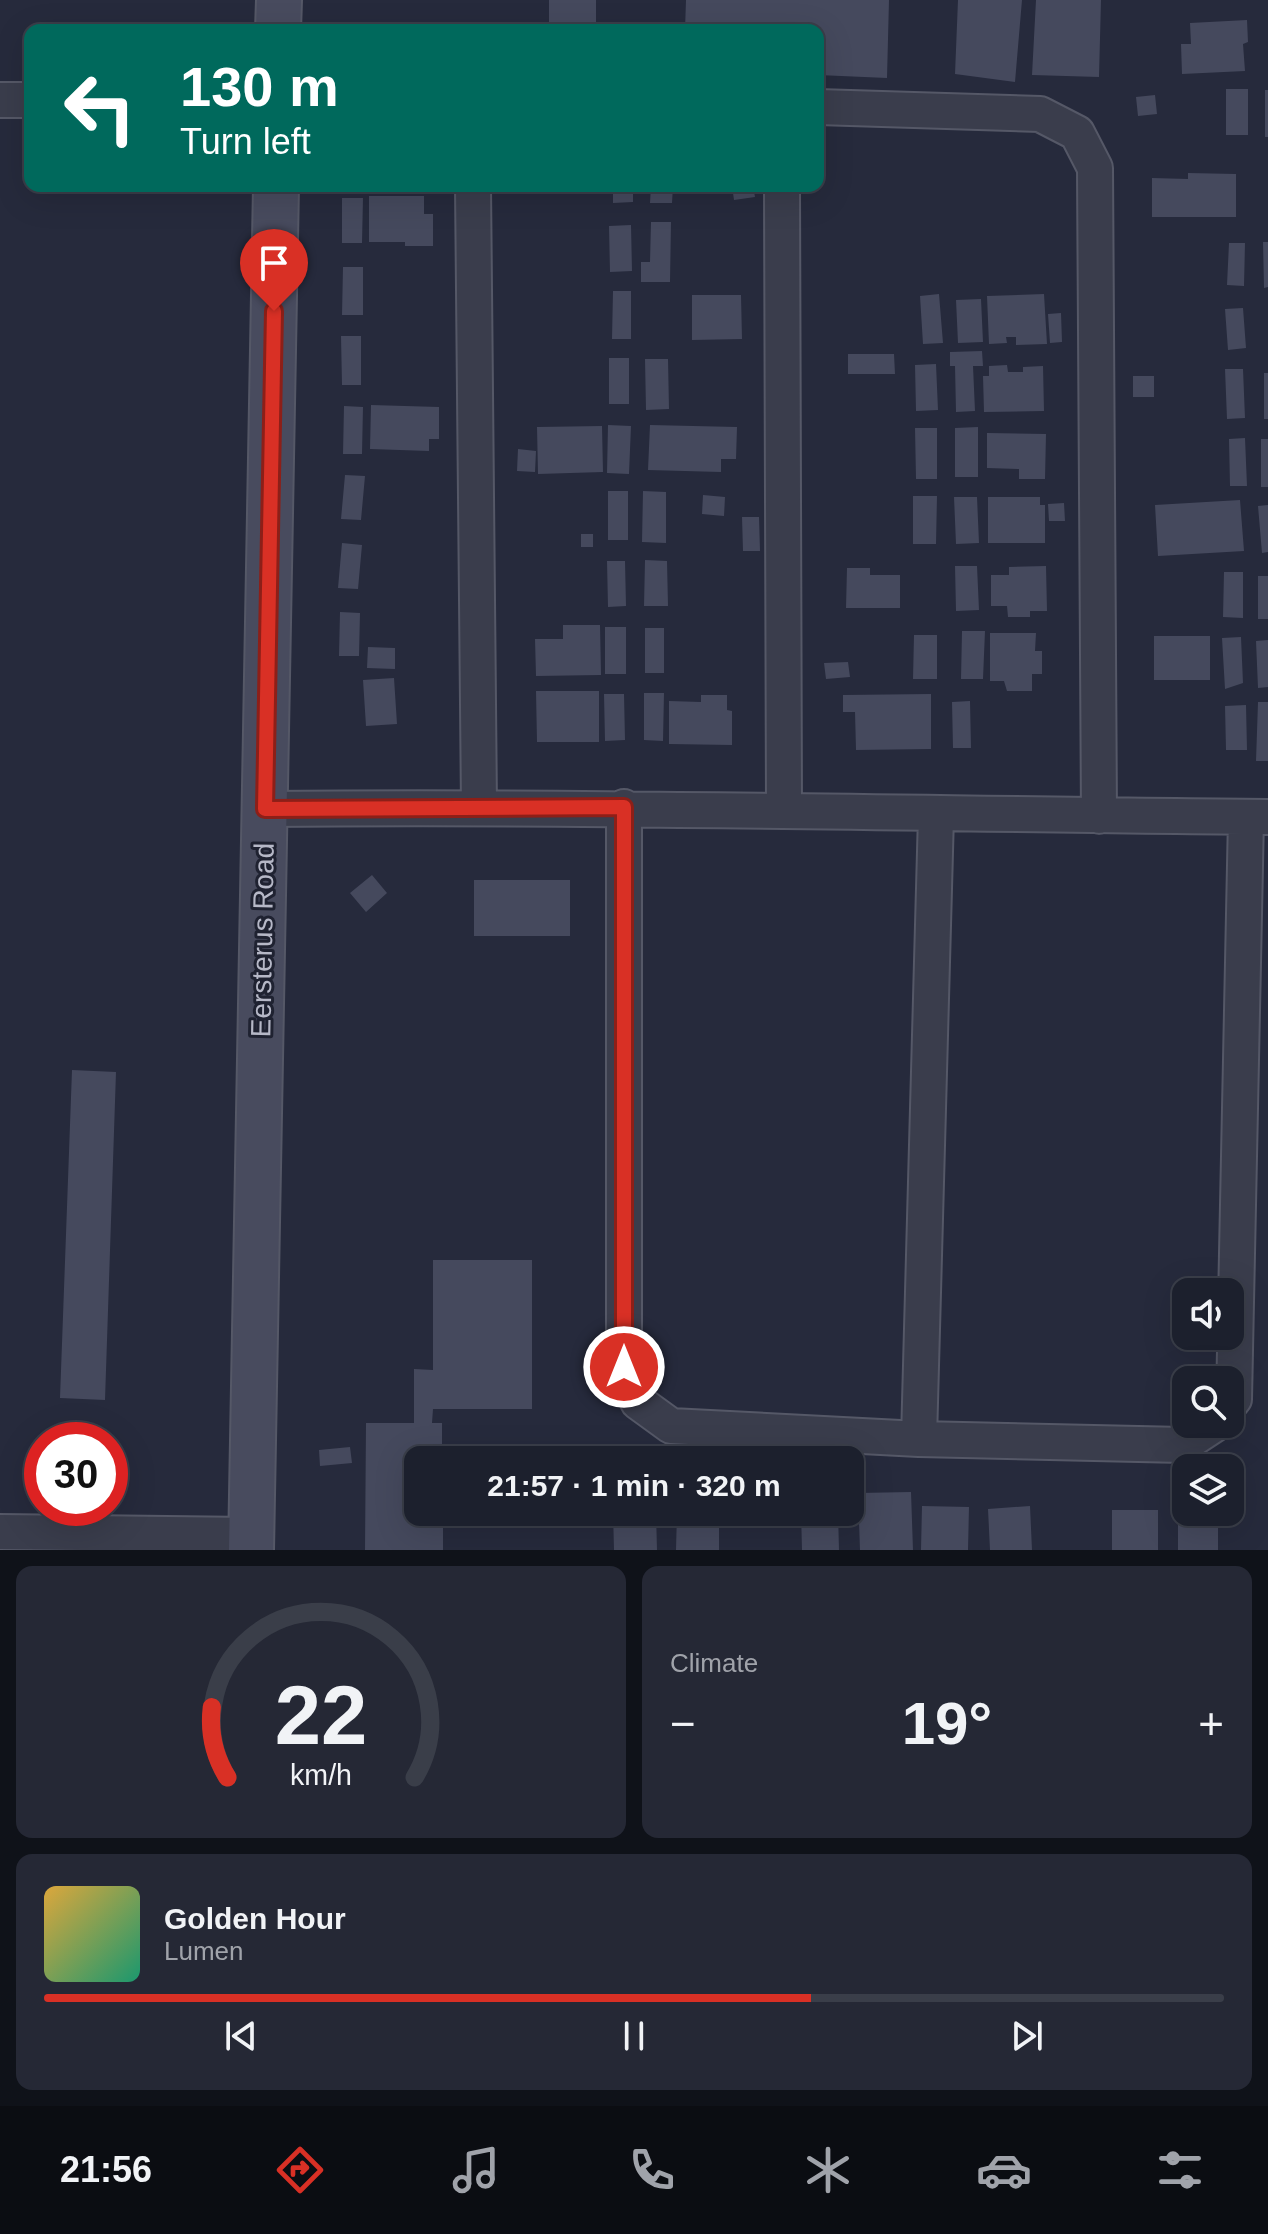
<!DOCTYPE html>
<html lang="en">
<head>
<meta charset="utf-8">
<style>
	body { margin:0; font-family:Arial,sans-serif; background:#252835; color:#f1f3f6; height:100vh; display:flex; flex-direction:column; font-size:30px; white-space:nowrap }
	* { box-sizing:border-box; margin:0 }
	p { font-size:26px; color:#a0a3aa }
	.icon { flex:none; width:44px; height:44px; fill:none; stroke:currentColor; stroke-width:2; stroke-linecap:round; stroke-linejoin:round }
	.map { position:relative; height:1550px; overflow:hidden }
	.details { display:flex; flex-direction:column; gap:16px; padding:16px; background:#0f1219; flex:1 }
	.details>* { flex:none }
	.guide { position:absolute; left:24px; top:24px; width:800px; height:168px; border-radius:16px; box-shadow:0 8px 32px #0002,0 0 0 2px #3a3e49; background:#00695c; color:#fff; overflow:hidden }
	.controls { position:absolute; left:1172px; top:1278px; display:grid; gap:16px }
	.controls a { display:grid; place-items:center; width:72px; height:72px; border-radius:16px; background:#1c202d; box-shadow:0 8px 32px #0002,0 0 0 2px #3a3e49; font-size:40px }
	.speed { position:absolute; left:24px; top:1422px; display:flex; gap:16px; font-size:40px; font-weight:700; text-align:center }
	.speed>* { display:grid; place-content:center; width:104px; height:104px; border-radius:50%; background:#1c202d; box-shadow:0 8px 32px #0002,0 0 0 2px #3a3e49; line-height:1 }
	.speed .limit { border:12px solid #d22; background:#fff; color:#111 }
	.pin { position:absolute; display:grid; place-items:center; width:68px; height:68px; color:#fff; margin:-82px -34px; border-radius:50% 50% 50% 0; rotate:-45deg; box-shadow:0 0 8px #0007 }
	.pin .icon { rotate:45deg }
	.me { position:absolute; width:88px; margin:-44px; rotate:0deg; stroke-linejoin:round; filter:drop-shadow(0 0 6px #0008) }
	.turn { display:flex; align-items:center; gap:28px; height:168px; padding:0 24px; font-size:36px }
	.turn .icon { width:104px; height:104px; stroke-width:2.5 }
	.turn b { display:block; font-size:56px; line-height:68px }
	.big { font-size:60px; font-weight:800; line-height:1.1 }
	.details .card { flex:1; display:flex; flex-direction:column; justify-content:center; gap:12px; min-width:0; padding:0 28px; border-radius:16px; background:#252835 }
	.details .dial { align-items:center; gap:0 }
	.dial svg { height:208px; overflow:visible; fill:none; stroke:#3a3e49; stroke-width:7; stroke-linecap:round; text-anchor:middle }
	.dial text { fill:#f1f3f6; stroke:none }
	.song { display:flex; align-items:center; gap:24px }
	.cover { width:96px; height:96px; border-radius:12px; background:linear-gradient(135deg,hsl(40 70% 55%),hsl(160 70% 35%)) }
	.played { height:8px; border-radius:4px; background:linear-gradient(90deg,#d93025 65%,#3a3e49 65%) }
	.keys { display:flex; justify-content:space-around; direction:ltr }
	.heat { display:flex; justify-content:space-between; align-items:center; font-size:44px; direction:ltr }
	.details .tiles { flex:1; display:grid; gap:16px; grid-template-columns:1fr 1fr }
	.card:last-child { grid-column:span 2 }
	.trip { position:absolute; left:404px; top:1446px; width:460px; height:80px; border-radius:16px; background:#1c202d; box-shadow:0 8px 32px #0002,0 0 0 2px #3a3e49; font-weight:800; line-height:80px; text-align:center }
	.tab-bar { display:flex; height:128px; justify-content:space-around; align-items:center; background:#0b0d12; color:#a0a3aa }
	.tab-bar .icon { width:56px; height:56px }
	.tab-bar .on { color:#d93025 }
	.tab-bar b { font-size:36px; color:#f1f3f6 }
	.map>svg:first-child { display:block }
</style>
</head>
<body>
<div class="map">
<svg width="1268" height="1550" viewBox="0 0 1268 1550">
	<rect width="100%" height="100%" fill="#262a3c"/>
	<path fill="#45495d" d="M549 0H596V30H549Z
		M686 0H889L887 78 818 75V30H685Z
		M958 0H1022L1015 82 955 74Z
		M1036 0H1101L1099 77 1032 75Z
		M1247 20 1248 42 1243 44 1245 71 1182 74 1181 44H1191L1190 23Z
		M1226 89H1248V135H1226Z
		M1265 90H1268V137H1265Z
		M1155 95 1157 114 1138 116 1136 97Z
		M1188 173 1236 174V217H1152V178L1188 179Z
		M613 186H633V202L613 203Z
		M651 186H673L672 203H650Z
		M732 186H753L755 197 734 200Z
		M369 196H424V214H433V246H405V242H369Z
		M342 198H363L362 243H342Z
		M651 222H671L670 282H641V262H650Z
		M631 225 632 271 610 272 609 226Z
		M1263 242H1268V287L1264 288Z
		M1229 243H1245L1244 286 1227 285Z
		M343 267H363V315H342Z
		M613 291H631V339H612Z
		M939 294 943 343 923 344 920 296Z
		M1044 294 1047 344 1016 345V337H1006L1007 343 989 344 987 296Z
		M692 295H741L742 339 692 340Z
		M981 299 983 342 958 343 956 300Z
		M1243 308 1246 348 1228 350 1225 309Z
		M1061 313 1062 342 1050 343 1048 314Z
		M341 336H361V385H342Z
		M982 351 983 366H973L975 411 956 412 955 366H950V352Z
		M848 354H894L895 374H848Z
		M609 358H629V404H609Z
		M645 359H668L669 409 646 410Z
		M936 364 938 410 916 411 915 365Z
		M1007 365 1008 372H1023V367L1043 366 1044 411 984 412 983 376H989V366Z
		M1225 369H1243L1245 418 1227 419Z
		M1264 373H1268V419H1264Z
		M1133 376H1154V397H1133Z
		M371 405 439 407V439H429V451L370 449Z
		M344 406 363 407 362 454H343Z
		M608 425 631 426 629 474 607 473Z
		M650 425 737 427 736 459H721V472L648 470Z
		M602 426 603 472 538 474 537 427Z
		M978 427V477H955V428Z
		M915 428H937V479H916Z
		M987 433 1046 434 1045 479H1019V469L987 468Z
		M1245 438 1247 486H1230L1229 439Z
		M1261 439H1268V487H1261Z
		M518 449 536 451 535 472 517 471Z
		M345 475 365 476 361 520 341 519Z
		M608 491H628V540H608Z
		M643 491 666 492V543L642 542Z
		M703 495 725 497 724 516 702 514Z
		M913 496H937L936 544H913Z
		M954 497H977L979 543 956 544Z
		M988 497H1040V505H1045V543H988Z
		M1240 500 1244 551 1158 556 1155 505Z
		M1064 503 1065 521H1049L1048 504Z
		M1268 505V552L1262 553 1258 506Z
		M742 517H759L760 551H743Z
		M581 534H593V547H581Z
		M342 543 362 545 358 589 338 588Z
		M645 560 667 561 668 606H644Z
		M607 561H625L626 606 608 607Z
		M955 566H977L979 610 956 611Z
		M1046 566 1047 611H1030V617H1008L1007 606H991V575H1009V567Z
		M847 568H870V575H900V608H846Z
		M1224 572H1243V618L1223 617Z
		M1258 576H1268V619H1258Z
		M340 612 360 613 359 656H339Z
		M563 625H600L601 675 536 676 535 639H563Z
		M605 627H626V674H605Z
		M645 628H664V673H645Z
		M962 631H985L983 679H961Z
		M990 633H1036L1035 651H1042V674H1032V691H1007L1004 681H990Z
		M914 635H937V679H913Z
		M1154 636H1210V680H1154Z
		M1241 637 1243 683 1225 689 1222 638Z
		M1268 640V687L1258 688 1256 641Z
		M368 647 395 648V669L367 668Z
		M848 662 850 677 826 679 824 663Z
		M394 678 397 724 366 726 363 680Z
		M536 691H599V742H537Z
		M644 693H664L663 741 644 740Z
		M604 694H624L625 740 605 741Z
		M931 694V749L856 750 855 712H843V695Z
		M701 695H727V710L732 711V745L669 744V701L701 702Z
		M970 701 971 748H953L952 702Z
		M1258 702H1268V761H1256Z
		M1246 705 1247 750H1226L1225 706Z
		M372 875 387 893 366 912 350 893Z
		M474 880H570V936H474Z
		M72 1070 116 1072 105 1400 60 1398Z
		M433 1260H532V1409H433L432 1423H442V1460H418V1512H443V1550H365L366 1423H414V1369L433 1370Z
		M350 1447 352 1463 320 1466 319 1450Z
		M911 1492 913 1550H860L858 1493Z
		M922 1506 969 1507 968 1550H921Z
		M1030 1506 1032 1550H990L988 1509Z
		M1112 1510H1158V1550H1112Z
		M613 1512H656L657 1550H614Z
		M677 1512H719V1550H676Z
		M801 1512H838L839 1550H802Z
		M1218 1522V1550H1178V1523Z"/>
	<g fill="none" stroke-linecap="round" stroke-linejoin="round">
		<defs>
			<path id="street" d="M0 100H30
				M818 107 1040 114 1077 133 1095 168 1099 816
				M473 186 479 807
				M782 186 784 810
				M624 807V1367L638 1402 671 1426 919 1439 1183 1445 1215 1424
				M265 809C599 806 933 814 1268 817
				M1230 1404 1234 1399 1246 817
				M919 1439 936 815
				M0 1532 251 1535"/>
			<path id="secondary" d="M278 30 279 0
				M251 1550 276 186"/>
		</defs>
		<use href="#street" stroke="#555867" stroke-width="38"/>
		<use href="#secondary" stroke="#555867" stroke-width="48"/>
		<use href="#street" stroke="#3a3d4c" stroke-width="34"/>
		<use href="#secondary" stroke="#484b5e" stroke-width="44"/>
	</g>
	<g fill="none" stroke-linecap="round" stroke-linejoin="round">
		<defs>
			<path id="route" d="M274 311 265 809 624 807V1367"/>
		</defs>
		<use href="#route" stroke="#8d1f18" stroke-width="20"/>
		<use href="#route" stroke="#d93025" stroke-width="14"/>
	</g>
	<g text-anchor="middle" stroke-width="6" stroke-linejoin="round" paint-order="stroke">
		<g font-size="28" fill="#b6b8c7" stroke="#1f2231">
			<text transform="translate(262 940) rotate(-89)" y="10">Eersterus Road</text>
		</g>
	</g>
</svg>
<div class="controls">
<a><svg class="icon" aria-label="sound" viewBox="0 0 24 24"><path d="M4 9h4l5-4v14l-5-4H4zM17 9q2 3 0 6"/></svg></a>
<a><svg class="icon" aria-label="search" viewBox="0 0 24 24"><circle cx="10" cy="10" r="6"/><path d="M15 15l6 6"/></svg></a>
<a><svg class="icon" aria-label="layers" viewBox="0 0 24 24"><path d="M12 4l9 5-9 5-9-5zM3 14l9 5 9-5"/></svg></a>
</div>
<div class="speed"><div class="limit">30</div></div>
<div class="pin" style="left:274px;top:311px;background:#d93025"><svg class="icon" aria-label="arrive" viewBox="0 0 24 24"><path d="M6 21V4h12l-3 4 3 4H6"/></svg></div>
<svg class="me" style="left:624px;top:1367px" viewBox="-20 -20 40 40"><circle r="17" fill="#d93025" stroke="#fff" stroke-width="3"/><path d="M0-11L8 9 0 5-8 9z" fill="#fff"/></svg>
<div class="trip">21:57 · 1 min · 320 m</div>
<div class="guide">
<div class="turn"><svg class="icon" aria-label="left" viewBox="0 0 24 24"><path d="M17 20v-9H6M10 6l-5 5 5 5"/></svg><div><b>130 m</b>Turn left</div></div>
</div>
</div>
<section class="details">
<div class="tiles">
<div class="card dial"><svg viewBox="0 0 100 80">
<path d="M14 69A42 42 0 1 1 86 69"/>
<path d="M14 69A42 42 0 0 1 8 42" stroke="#d93025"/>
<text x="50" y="56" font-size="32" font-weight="700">22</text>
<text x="50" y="72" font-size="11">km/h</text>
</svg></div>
<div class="card"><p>Climate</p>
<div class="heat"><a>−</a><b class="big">19°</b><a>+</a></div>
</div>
<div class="card">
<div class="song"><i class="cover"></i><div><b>Golden Hour</b><p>Lumen</p></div></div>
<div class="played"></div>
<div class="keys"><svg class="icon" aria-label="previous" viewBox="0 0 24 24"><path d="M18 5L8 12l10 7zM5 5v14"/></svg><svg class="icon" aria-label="pause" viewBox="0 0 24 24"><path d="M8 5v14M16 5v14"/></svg><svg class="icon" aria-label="next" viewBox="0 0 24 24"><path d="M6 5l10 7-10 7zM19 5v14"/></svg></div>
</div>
</div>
</section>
<nav class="tab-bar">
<b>21:56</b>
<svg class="icon on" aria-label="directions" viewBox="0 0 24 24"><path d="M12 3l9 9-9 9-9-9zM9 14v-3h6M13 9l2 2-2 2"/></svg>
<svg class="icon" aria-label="music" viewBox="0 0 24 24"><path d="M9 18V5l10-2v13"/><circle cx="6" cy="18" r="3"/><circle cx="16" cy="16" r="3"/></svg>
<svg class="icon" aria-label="phone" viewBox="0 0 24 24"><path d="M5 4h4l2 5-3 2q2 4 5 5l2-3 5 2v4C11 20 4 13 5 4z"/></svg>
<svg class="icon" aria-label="climate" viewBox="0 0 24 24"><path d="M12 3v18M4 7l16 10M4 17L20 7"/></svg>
<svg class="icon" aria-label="car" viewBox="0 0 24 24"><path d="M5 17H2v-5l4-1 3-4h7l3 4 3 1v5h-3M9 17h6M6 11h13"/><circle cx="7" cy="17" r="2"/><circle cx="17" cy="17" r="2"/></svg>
<svg class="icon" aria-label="filters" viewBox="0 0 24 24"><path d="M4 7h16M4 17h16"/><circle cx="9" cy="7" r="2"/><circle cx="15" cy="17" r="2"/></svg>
</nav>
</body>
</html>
